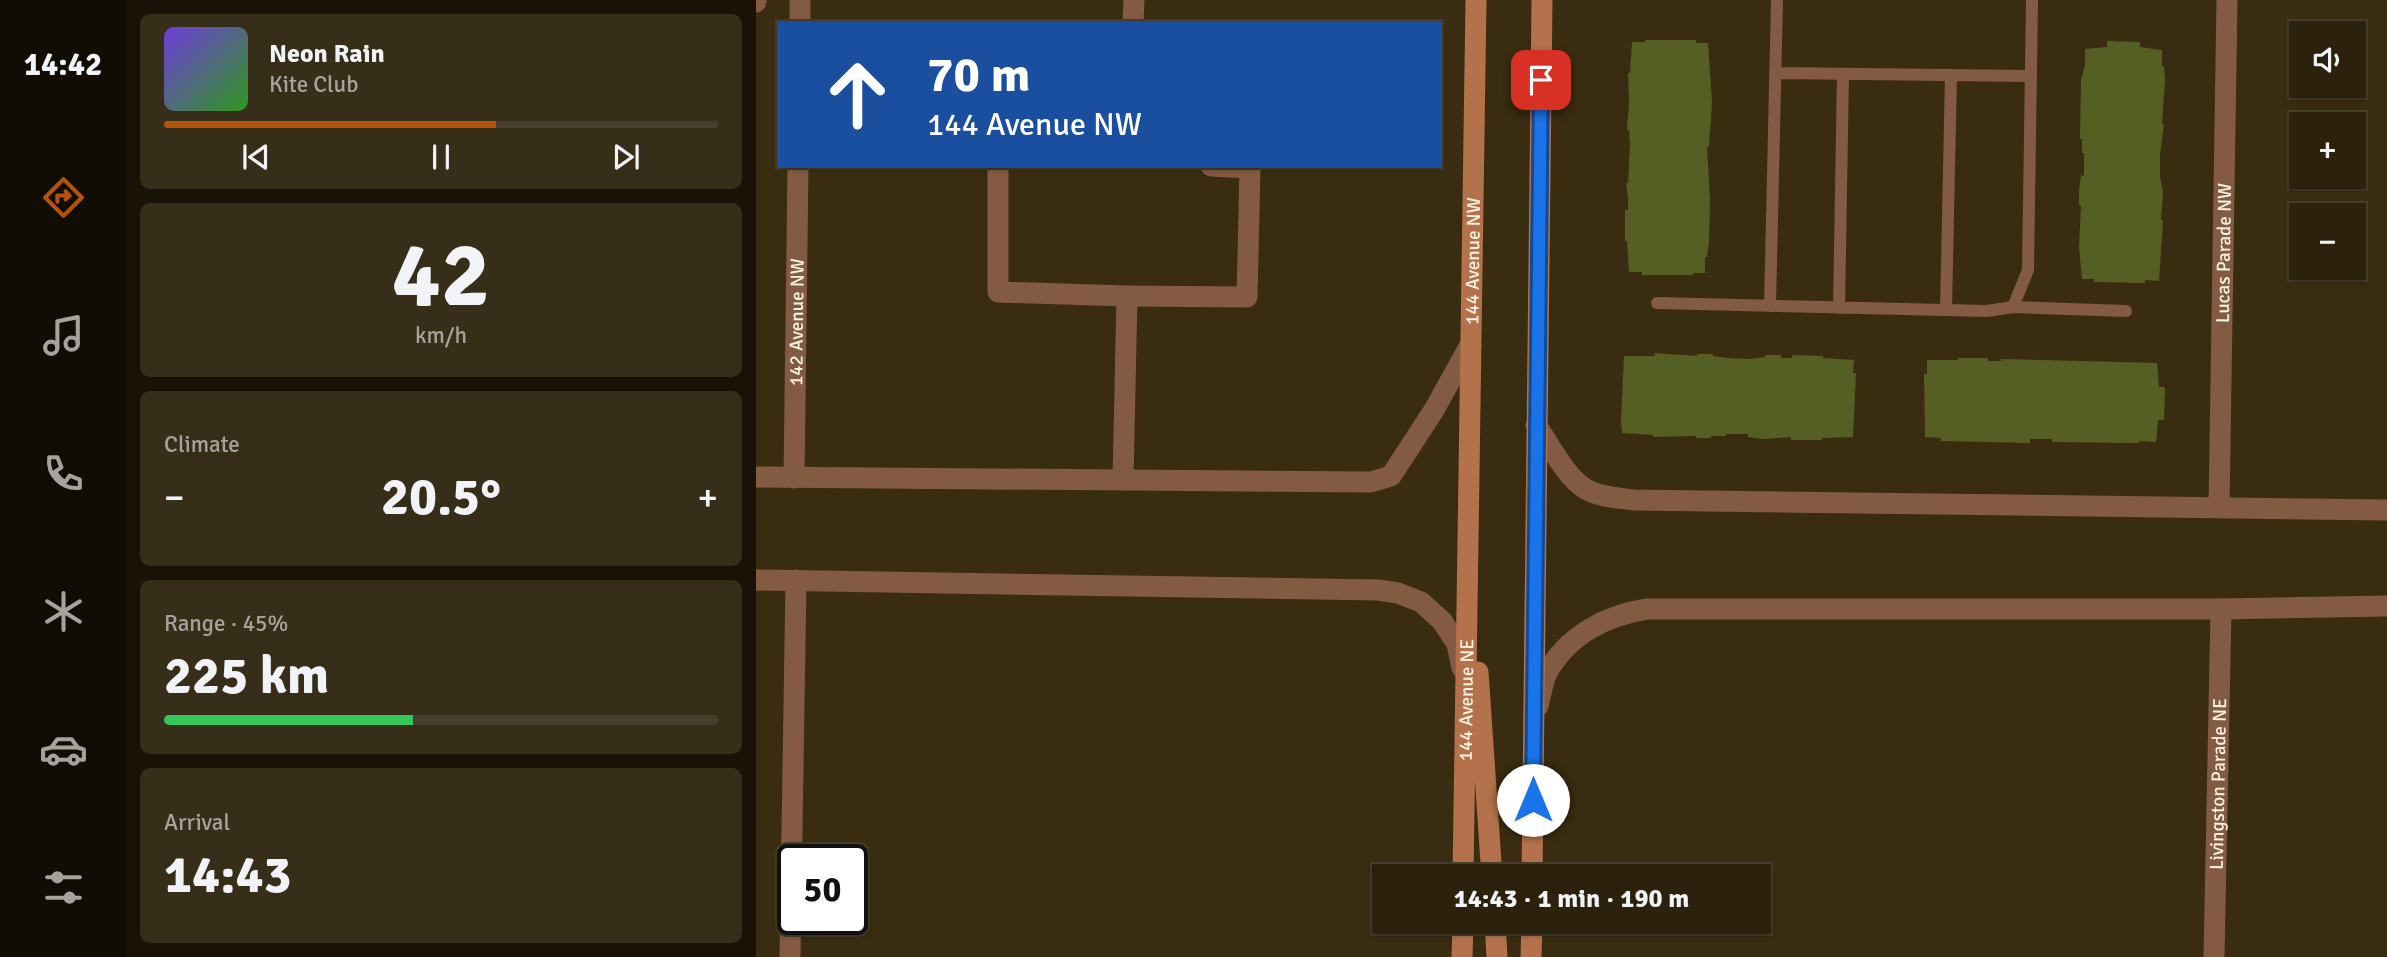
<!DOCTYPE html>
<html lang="en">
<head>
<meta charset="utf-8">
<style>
	body { margin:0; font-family:Signika,sans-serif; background:#372e1a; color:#f1f3f6; height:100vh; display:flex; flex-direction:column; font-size:26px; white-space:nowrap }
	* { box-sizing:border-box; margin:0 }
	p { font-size:23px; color:#a6a39d }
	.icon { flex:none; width:38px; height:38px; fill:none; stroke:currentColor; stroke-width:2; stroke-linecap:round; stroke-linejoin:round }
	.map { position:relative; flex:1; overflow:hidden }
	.drawer { display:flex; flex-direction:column; gap:14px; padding:14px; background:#181207; width:630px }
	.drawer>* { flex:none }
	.top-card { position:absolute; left:21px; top:21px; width:665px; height:147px; border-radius:0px; box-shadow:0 2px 5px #0004,0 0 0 2px #473e2d; background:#1a4fa0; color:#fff; overflow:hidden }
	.controls { position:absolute; left:1533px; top:21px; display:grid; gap:14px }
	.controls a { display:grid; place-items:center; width:77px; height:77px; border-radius:0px; background:#2b210c; box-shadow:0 2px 5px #0004,0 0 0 2px #473e2d; font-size:35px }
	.speed { position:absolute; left:21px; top:844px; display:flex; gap:14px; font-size:35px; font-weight:700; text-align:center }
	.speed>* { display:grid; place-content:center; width:91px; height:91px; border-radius:50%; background:#2b210c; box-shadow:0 2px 5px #0004,0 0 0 2px #473e2d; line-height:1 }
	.speed .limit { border:4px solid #111; border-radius:10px; background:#fff; color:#111 }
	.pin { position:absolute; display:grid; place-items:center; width:60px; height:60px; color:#fff; margin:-30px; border-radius:14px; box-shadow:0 4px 10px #0006 }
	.me { position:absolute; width:77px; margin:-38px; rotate:0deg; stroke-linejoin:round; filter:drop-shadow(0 0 5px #0008) }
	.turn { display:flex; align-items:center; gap:24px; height:147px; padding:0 35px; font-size:32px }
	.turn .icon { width:91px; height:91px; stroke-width:2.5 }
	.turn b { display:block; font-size:49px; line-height:60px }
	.big { font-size:52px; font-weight:700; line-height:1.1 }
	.drawer .card { flex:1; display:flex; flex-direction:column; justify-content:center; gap:10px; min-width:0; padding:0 24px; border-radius:10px; background:#372e1a }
	.drawer .dial { align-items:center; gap:0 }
	.dial b { font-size:91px; line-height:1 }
	.song { display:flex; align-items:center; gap:21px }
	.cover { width:84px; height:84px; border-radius:10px; background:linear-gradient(135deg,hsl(260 70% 55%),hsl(110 70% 35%)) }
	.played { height:7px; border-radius:4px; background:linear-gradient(90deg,#b45309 60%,#473e2d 60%) }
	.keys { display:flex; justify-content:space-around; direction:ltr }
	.heat { display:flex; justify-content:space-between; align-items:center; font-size:38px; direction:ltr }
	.charge { height:10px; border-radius:5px; background:linear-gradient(90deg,#34c759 45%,#473e2d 0) }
	.trip { position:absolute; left:616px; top:864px; width:399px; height:70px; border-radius:0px; background:#2b210c; box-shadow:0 2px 5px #0004,0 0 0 2px #473e2d; font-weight:700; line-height:70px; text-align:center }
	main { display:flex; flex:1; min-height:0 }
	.tabs { display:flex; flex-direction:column; width:126px; justify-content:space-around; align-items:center; background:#110d05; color:#a6a39d }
	.tabs .icon { width:49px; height:49px }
	.tabs .selected { color:#b45309 }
	.tabs b { font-size:32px; color:#f1f3f6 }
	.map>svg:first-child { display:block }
</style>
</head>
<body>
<main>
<nav class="tabs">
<b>14:42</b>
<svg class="icon selected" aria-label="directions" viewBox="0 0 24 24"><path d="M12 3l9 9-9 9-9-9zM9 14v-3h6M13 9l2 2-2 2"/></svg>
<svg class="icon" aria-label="music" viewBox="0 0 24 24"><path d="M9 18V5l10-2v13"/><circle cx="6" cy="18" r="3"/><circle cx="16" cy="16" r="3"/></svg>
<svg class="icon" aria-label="phone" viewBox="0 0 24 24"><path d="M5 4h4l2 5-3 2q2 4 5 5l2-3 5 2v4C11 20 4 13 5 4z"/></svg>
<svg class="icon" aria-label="climate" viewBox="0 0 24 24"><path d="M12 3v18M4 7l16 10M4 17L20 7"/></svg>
<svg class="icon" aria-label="car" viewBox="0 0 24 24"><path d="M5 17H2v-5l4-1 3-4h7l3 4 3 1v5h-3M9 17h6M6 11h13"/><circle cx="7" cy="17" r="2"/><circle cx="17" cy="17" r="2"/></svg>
<svg class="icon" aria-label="filters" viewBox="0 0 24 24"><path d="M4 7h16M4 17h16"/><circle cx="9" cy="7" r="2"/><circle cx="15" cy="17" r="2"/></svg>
</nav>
<section class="drawer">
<div class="card">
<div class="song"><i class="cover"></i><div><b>Neon Rain</b><p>Kite Club</p></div></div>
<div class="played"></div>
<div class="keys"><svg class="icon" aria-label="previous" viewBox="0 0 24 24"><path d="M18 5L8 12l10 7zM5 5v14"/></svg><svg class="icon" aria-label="pause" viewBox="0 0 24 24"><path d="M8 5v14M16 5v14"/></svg><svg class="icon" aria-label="next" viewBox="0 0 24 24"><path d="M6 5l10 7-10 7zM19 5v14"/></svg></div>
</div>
<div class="card dial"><b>42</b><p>km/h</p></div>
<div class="card"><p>Climate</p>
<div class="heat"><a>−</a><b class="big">20.5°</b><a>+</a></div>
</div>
<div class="card"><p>Range · 45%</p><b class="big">225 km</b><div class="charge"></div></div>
<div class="card"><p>Arrival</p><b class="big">14:43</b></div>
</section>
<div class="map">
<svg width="1631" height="957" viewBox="0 0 1631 957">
	<rect width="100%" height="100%" fill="#392c10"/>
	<path fill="#565f23" d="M889 40H940V43H952L956 103 953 147H951L954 199 953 242 951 257H949V273H937V275H886V272H873L871 241H869V210H872V198L870 183H872L874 145 873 130H871L873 102 872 73H874L876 42H889Z
		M1351 41 1384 42V47L1406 50V66H1408L1409 81 1406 124H1408L1404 154V177L1407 192 1405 220H1407L1403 281 1389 280V283L1338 282V279H1326L1323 247 1325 206 1323 205V190L1325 175 1328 176V153H1326V139H1324L1325 80 1329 65V49L1351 47Z
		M899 353 941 356V354H957V356L972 358 994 359 1009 357V355H1025V358H1036V355L1067 356V358L1098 360 1097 373H1100L1097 437 1066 438V440H1035V437L1007 439 992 437V434H970V436H955V438H940V436L897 437V435L866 433 865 420 868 356H899Z
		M1202 358H1232V361H1245V359L1401 363 1403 387H1409L1408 420H1402L1400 442 1383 441V443L1296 442V439H1274V443L1185 441V438L1169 437 1168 374H1171V360H1202Z"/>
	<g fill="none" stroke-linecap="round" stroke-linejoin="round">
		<path stroke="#835b43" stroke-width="12" d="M1019 73 1275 76
			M901 303 1231 311 1257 307 1272 270 1276 0
			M1014 306 1021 0
			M1257 307 1370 311
			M1083 308 1087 74
			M1190 310 1195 75"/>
		<g stroke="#835b43" stroke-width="21">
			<path d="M0 2V0"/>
			<path d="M44 23V0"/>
			<path d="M377 23 378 0"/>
			<path d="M242 166V292L371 296 367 480"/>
			<path d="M371 296 491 297 494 168 455 166"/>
			<path d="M780 425C793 443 809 476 828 488 842 497 862 498 878 500L1631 510"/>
			<path d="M0 477 615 482 635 476 678 410 714 345"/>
			<path id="s1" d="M38 478 42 166"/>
			<path id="s2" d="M1463 507 1471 0"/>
			<path d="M0 580 622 590 642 593 665 602 686 621 701 644 706 668"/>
			<path d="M782 706C785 696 786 683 791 673 811 636 850 615 891 609H1465L1631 606"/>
			<path d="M34 957 40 580"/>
			<path id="s3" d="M1458 957 1465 609"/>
		</g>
		<g stroke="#b3724b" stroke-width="21">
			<path d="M722 672 736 877"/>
			<path id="s4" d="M707 877 720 0"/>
			<path d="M776 877 786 0"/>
			<path d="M739 922 741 957"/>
			<path d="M706 957 707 922"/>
			<path d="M775 957 776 922"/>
		</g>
	</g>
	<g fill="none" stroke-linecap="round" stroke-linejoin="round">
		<defs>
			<path id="route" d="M777 800 785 80"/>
		</defs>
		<use href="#route" stroke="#114b97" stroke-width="18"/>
		<use href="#route" stroke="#1a73e8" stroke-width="12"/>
	</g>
	<g text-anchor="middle" stroke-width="5" stroke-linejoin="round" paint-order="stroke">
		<g font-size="19" fill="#fcf3e3" stroke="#2f2206">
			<text dy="7" stroke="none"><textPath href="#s2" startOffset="254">Lucas Parade NW</textPath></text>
			<text dy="7" stroke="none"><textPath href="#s4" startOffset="616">144 Avenue NW</textPath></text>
			<text dy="7" stroke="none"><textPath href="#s1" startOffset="156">142 Avenue NW</textPath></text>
			<text dy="7" stroke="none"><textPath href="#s4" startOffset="177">144 Avenue NE</textPath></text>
			<text dy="7" stroke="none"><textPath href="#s3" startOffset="173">Livingston Parade NE</textPath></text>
		</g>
	</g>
</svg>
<div class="controls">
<a><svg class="icon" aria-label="sound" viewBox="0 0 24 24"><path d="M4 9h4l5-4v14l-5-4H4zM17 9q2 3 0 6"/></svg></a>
<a>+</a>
<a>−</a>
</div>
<div class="speed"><div class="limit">50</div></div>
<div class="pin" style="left:785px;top:80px;background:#d93025"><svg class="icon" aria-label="arrive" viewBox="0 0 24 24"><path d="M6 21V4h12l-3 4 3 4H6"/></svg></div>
<svg class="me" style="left:777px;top:800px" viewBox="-20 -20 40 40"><circle r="19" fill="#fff"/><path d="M0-13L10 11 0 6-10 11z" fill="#1a73e8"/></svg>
<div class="trip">14:43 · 1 min · 190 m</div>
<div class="top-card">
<div class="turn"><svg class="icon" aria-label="ahead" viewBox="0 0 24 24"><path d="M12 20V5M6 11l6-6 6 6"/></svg><div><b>70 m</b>144 Avenue NW</div></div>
</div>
</div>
</main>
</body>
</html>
